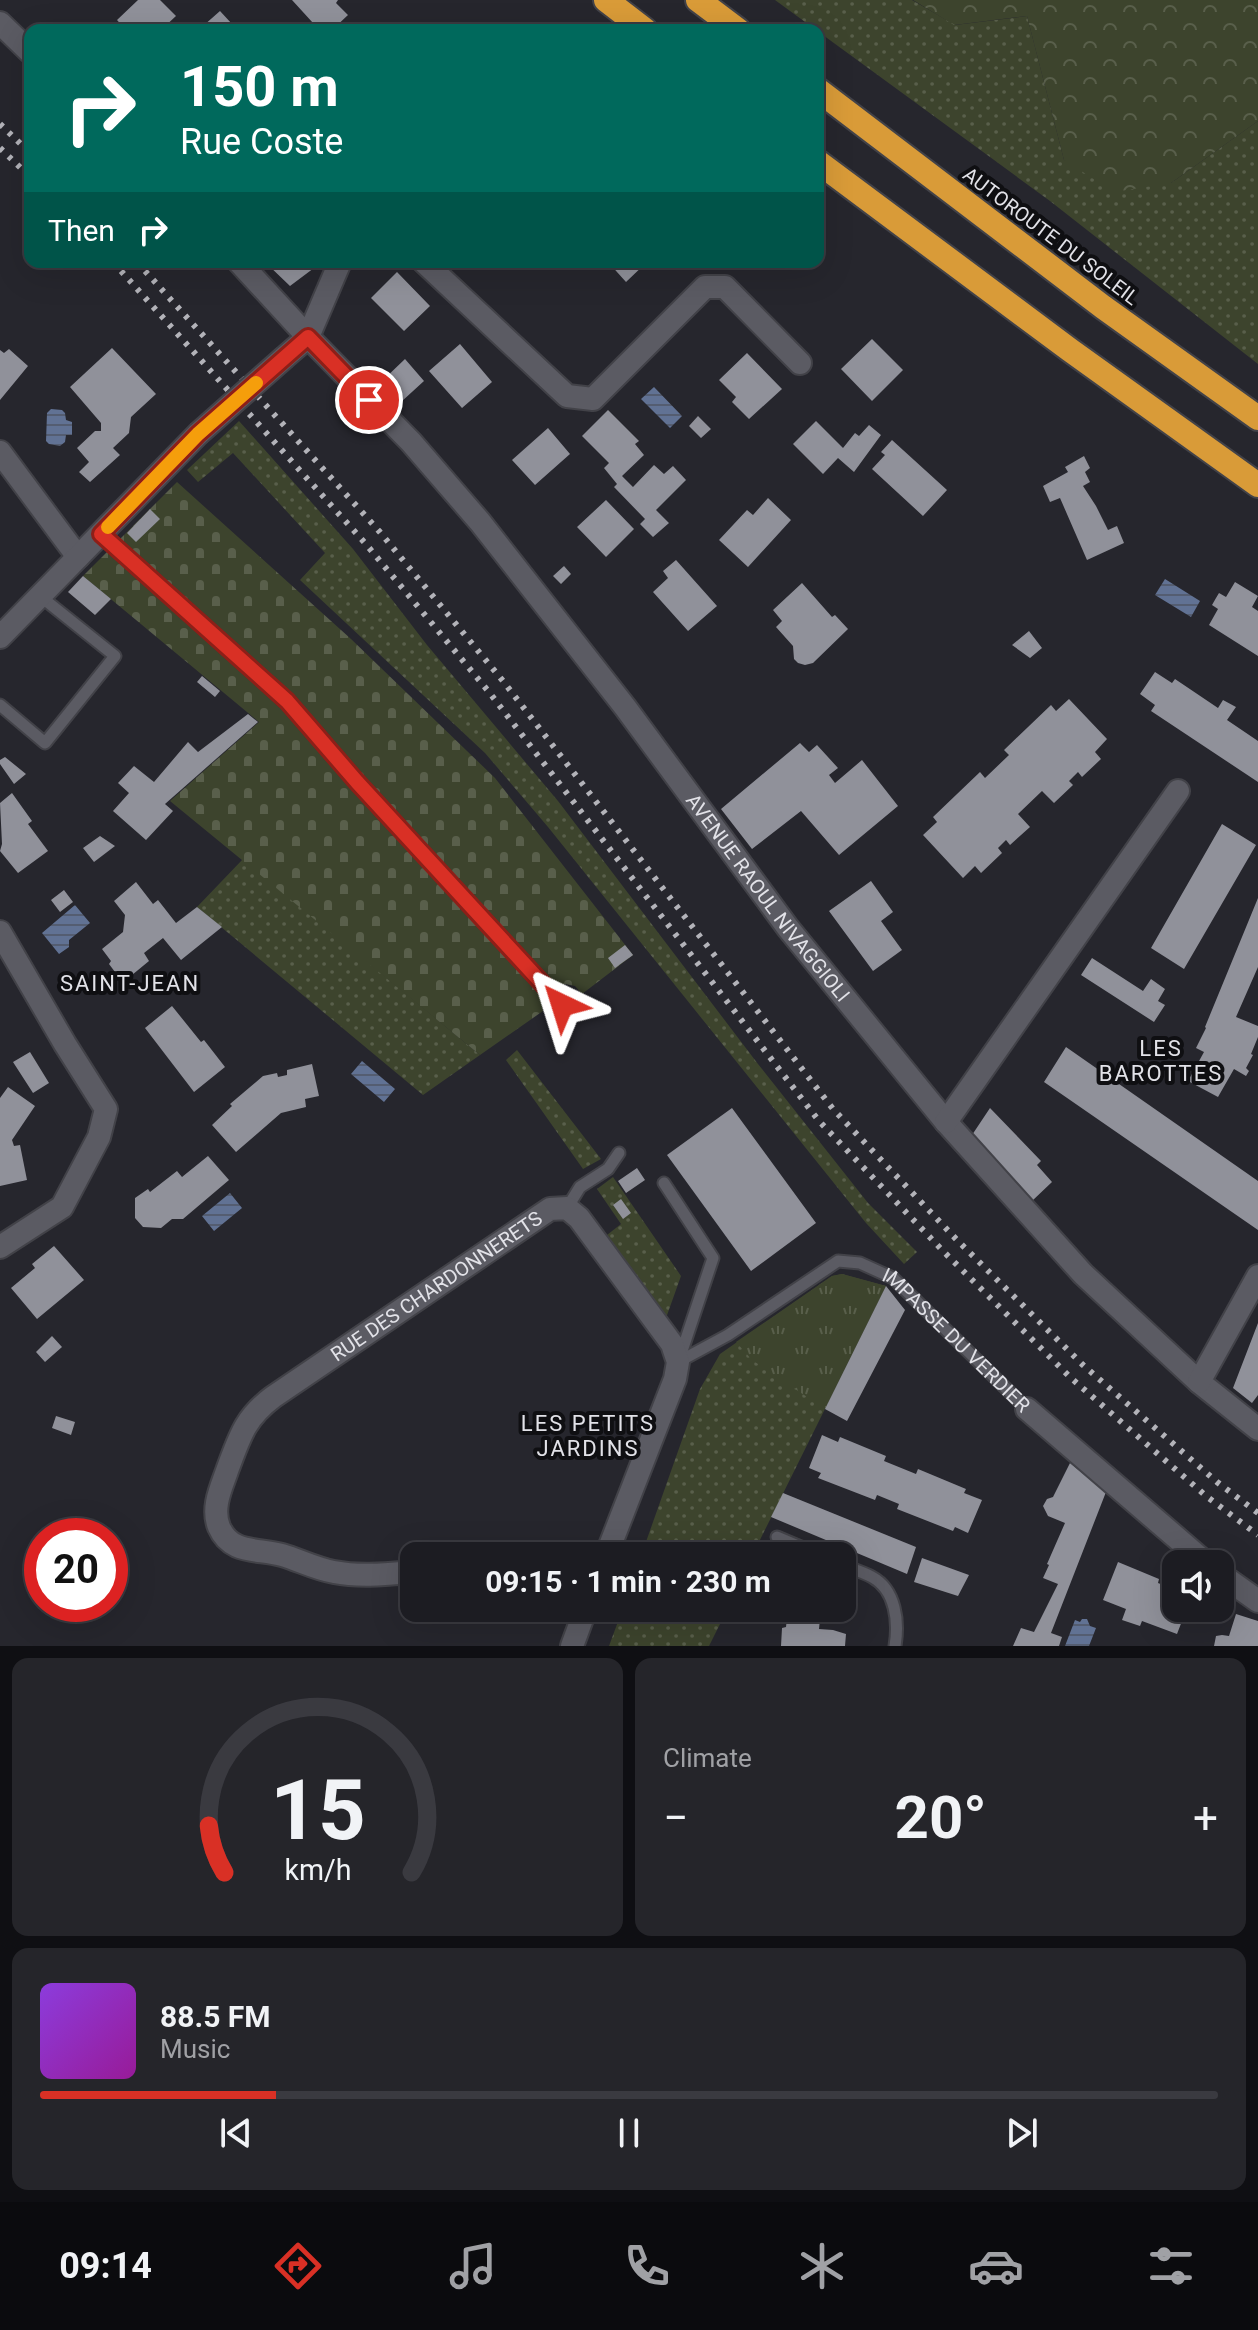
<!DOCTYPE html>
<html lang="en">
<head>
<meta charset="utf-8">
<style>
	body { margin:0; font-family:Roboto,sans-serif; background:#25252a; color:#f1f3f6; height:100vh; display:flex; flex-direction:column; font-size:30px; white-space:nowrap }
	* { box-sizing:border-box; margin:0 }
	p { font-size:26px; color:#a0a1a5 }
	.icon { flex:none; width:44px; height:44px; fill:none; stroke:currentColor; stroke-width:2; stroke-linecap:round; stroke-linejoin:round }
	.map { position:relative; height:1646px; overflow:hidden }
	.details { display:flex; flex-direction:column; gap:12px; padding:12px; background:#0f0f13; flex:1 }
	.details>* { flex:none }
	.banner { position:absolute; left:24px; top:24px; width:800px; height:244px; border-radius:16px; box-shadow:0 8px 32px #0002,0 0 0 2px #3a3a40; background:#00695c; color:#fff; overflow:hidden }
	.fabs { position:absolute; left:1162px; top:1550px; display:grid; gap:16px }
	.fabs a { display:grid; place-items:center; width:72px; height:72px; border-radius:16px; background:#1c1c22; box-shadow:0 8px 32px #0002,0 0 0 2px #3a3a40; font-size:40px }
	.speed { position:absolute; left:24px; top:1518px; display:flex; gap:16px; font-size:40px; font-weight:700; text-align:center }
	.speed>* { display:grid; place-content:center; width:104px; height:104px; border-radius:50%; background:#1c1c22; box-shadow:0 8px 32px #0002,0 0 0 2px #3a3a40; line-height:1 }
	.speed .limit { border:12px solid #d22; background:#fff; color:#111 }
	.pin { position:absolute; display:grid; place-items:center; width:68px; height:68px; color:#fff; margin:-34px; border:4px solid #fff; border-radius:50%; box-shadow:0 2px 8px #0007 }
	.me { position:absolute; width:88px; margin:-44px; rotate:319deg; stroke-linejoin:round; filter:drop-shadow(0 0 6px #0008) }
	.turn { display:flex; align-items:center; gap:28px; height:168px; padding:0 24px; font-size:36px }
	.turn .icon { width:104px; height:104px; stroke-width:2.5 }
	.turn b { display:block; font-size:56px; line-height:68px }
	.then { display:flex; align-items:center; height:76px; padding:0 24px; background:#0003; gap:16px; font-size:30px }
	.big { font-size:60px; font-weight:700; line-height:1.1 }
	.details .widget { flex:1; display:flex; flex-direction:column; justify-content:center; gap:12px; min-width:0; padding:0 28px; border-radius:16px; background:#25252a }
	.details .dial { align-items:center; gap:0 }
	.dial svg { height:208px; overflow:visible; fill:none; stroke:#3a3a40; stroke-width:7; stroke-linecap:round; text-anchor:middle }
	.dial text { fill:#f1f3f6; stroke:none }
	.song { display:flex; align-items:center; gap:24px }
	.cover { width:96px; height:96px; border-radius:12px; background:linear-gradient(135deg,hsl(270 70% 55%),hsl(300 70% 35%)) }
	.played { height:8px; border-radius:4px; background:linear-gradient(90deg,#d93025 20%,#3a3a40 20%) }
	.keys { display:flex; justify-content:space-around; direction:ltr }
	.heat { display:flex; justify-content:space-between; align-items:center; font-size:44px; direction:ltr }
	.details .tiles { flex:1; display:grid; gap:12px; grid-template-columns:1fr 1fr }
	.widget:last-child { grid-column:span 2 }
	.trip { position:absolute; left:400px; top:1542px; width:456px; height:80px; border-radius:16px; background:#1c1c22; box-shadow:0 8px 32px #0002,0 0 0 2px #3a3a40; font-weight:700; line-height:80px; text-align:center }
	.menu { display:flex; height:128px; justify-content:space-around; align-items:center; background:#0b0b0e; color:#a0a1a5 }
	.menu .icon { width:56px; height:56px }
	.menu .on { color:#d93025 }
	.menu b { font-size:36px; color:#f1f3f6 }
	.map>svg:first-child { display:block }
</style>
</head>
<body>
<div class="map">
<svg width="1258" height="1646" viewBox="0 0 1258 1646">
	<defs>
		<pattern id="grass-dots" width="8" height="8" patternUnits="userSpaceOnUse" patternTransform="scale(2)"><rect width="8" height="8" fill="#3d442d"/><path d="M2 2h.1M6 6h.1" fill="none" stroke="#595f4b" stroke-width="1.8" stroke-linecap="round"/></pattern>
		<pattern id="forest-crowns" width="20" height="18" patternUnits="userSpaceOnUse" patternTransform="scale(2)"><rect width="20" height="18" fill="#3d442d"/><path d="M2 6a3 3 0 1 1 6 0M12 15a3 3 0 1 1 6 0" fill="none" stroke="#595f4b"/></pattern>
		<pattern id="cemetery-stones" width="16" height="16" patternUnits="userSpaceOnUse" patternTransform="scale(2)"><rect width="16" height="16" fill="#3d442d"/><path d="M2 7V4a2 2 0 0 1 4 0v3zM10 15v-3a2 2 0 0 1 4 0v3z" fill="#595f4b"/></pattern>
		<pattern id="park-tufts" width="24" height="20" patternUnits="userSpaceOnUse" patternTransform="scale(2)"><rect width="24" height="20" fill="#3d442d"/><path d="M3 7l-1-3M5 7V3M7 7l1-3M15 17l-1-3M17 17v-4M19 17l1-3" fill="none" stroke="#595f4b"/></pattern>
		<pattern id="water-rules" width="6" height="5" patternUnits="userSpaceOnUse" patternTransform="scale(2)"><rect width="6" height="5" fill="#617294"/><path d="M0 2.5h6" fill="none" stroke="#545d71"/></pattern>
	</defs>
	<rect width="100%" height="100%" fill="#26262d"/>
	<path fill="url(#grass-dots)" d="M775 0H912L955 25 1027 16 1064 160 1171 183 1258 121V364L1050 201Z
		M239 421 353 549 427 645 558 801 758 1064 868 1203 917 1252 904 1264 866 1223 548 827 485 753 300 580 325 553 233 453 198 482 187 470Z
		M243 859 480 1055 423 1095 197 907Z
		M517 1050 601 1159 583 1169 506 1060Z
		M613 1177 681 1276 666 1318 607 1235 621 1224 597 1189Z
		M842 1274 886 1286 752 1556H641L700 1389 720 1354 832 1276Z
		M623 1608H728L709 1646H609Z"/>
	<path fill="url(#forest-crowns)" d="M913 0H1258V121L1171 183 1114 192 1064 160 1027 16 954 25Z"/>
	<path fill="url(#cemetery-stones)" d="M177 482 351 639 495 778 633 955 582 994 575 986 565 984C552 988 540 996 543 1011L480 1055 170 801 259 722 83 576Z"/>
	<path fill="url(#park-tufts)" d="M842 1274 886 1286 825 1409 752 1360 736 1342 832 1276Z"/>
	<path fill="url(#water-rules)" d="M654 387 682 416 670 428 641 399Z
		M51 409 62 410 65 413 66 420 72 422V435H66L65 442 60 446 49 444 46 441 47 413Z
		M1165 579 1200 601 1191 617 1155 595Z
		M75 905 90 923 69 940V947L59 954 42 933Z
		M362 1061 395 1089 384 1102 351 1074Z
		M230 1193 242 1208 214 1231 202 1216Z
		M1082 1619H1087L1090 1626 1096 1628 1089 1646H1065L1075 1620 1080 1622Z"/>
	<path fill="#90919a" d="M138 0H160L176 16 161 30H126L117 20Z
		M292 0H338L336 3 348 15 332 30H313L310 27 313 23Z
		M220 11 232 24 226 30H206L203 26Z
		M265 262H322L290 286Z
		M608 262H647L626 282Z
		M397 272 430 306 404 331 371 298Z
		M872 339 903 370 872 401 841 369Z
		M460 344 492 382 462 408 429 371Z
		M112 348 156 394 131 417 129 433 113 448 120 455 90 482 79 472 89 462 77 448 95 431H101V423L70 387Z
		M9 349 28 366 0 400V350L4 353Z
		M747 353 782 389 749 419 732 402 736 397 719 380Z
		M405 359 424 381 401 402 382 381Z
		M608 410 639 441 635 444 644 455 622 476 633 487 654 465 664 474 673 466 686 480 656 510 669 523 653 537 640 524 645 519 614 487 617 484 604 468 609 463 582 436Z
		M698 416 711 429 701 438 689 426Z
		M816 421 843 448 855 433 859 436 869 425 881 435 854 472 838 458 823 474 793 444Z
		M548 428 570 454 535 485 512 460Z
		M892 440 947 490 923 516 872 469 885 455 881 452Z
		M1084 456 1090 468 1085 472 1090 482 1083 486 1096 506 1108 530 1117 526 1124 543 1087 560 1060 498 1050 502 1043 486 1068 472 1065 467Z
		M768 498 791 520 748 567 719 540 747 510 753 515Z
		M606 500 634 529 606 557 577 527Z
		M150 509 160 519 136 542 127 533Z
		M676 560 717 606 688 631 653 592 668 578 663 571Z
		M564 566 571 574 561 584 553 576Z
		M83 576 111 599 95 615 68 592Z
		M1235 582 1258 596 1252 607 1258 611V656L1209 625 1218 609 1212 605 1216 598 1219 593 1226 597Z
		M802 583 832 617 835 615 848 629 813 663 805 665 798 663 794 659 793 646 776 627 782 621 773 610Z
		M1029 631 1042 648 1030 658 1012 645Z
		M1155 672 1172 683 1175 679 1218 708 1223 700 1236 707 1227 720 1258 741V782L1151 711 1155 705 1140 694Z
		M202 676 220 691 215 697 197 682Z
		M1069 699 1107 739 1095 752 1101 759 1082 777 1078 772 1069 781 1073 785 1054 803 1042 791 1018 814 1030 827 1010 845 1006 840 998 848 1002 853 981 873 975 866 963 878 923 835 937 822 933 817 980 772 985 778 1009 755 1004 750 1051 705 1056 711Z
		M248 714 258 722 165 804 173 811 146 840 113 811 129 793 118 783 134 766 154 782 188 742 198 752Z
		M800 743 809 752 817 745 838 768 829 775 835 783 862 760 898 806 839 855 801 811 752 849 721 809Z
		M5 757 26 774 14 784 0 764V760Z
		M12 793 32 821 28 824 48 851 18 873 0 851 2 844 0 803Z
		M1222 824 1256 845 1184 969 1151 948Z
		M100 836 115 846 94 862 83 848Z
		M871 881 893 912 881 921 902 950 873 971 829 911Z
		M136 882 153 904 158 900 176 923 197 907 222 927 181 960 163 938 144 953 149 961 132 975 115 972 109 964 111 961 102 949 123 932 125 915 114 901Z
		M64 890 73 902 60 912 51 900Z
		M1258 898V967L1236 1017 1258 1026V1037L1251 1054 1253 1055 1246 1068 1249 1071 1246 1076 1234 1069 1218 1097 1188 1081 1204 1052 1196 1048 1206 1028 1205 1027Z
		M625 945 633 955 615 968 608 958Z
		M1092 958 1143 991 1151 979 1165 989 1158 1001 1165 1005 1154 1022 1081 975Z
		M172 1006 201 1042 204 1040 225 1067 194 1092 145 1028Z
		M1066 1047 1258 1181V1230L1044 1082Z
		M30 1052 49 1083 33 1093 13 1062Z
		M312 1064 319 1096 305 1099 306 1107 281 1113 236 1152 212 1125 232 1106 230 1104 263 1076 277 1073 278 1077 287 1075V1070Z
		M8 1087 35 1106 12 1140 14 1146 20 1145 27 1180 0 1186V1098Z
		M732 1108 816 1223 751 1271 667 1155Z
		M990 1108 1041 1161 1037 1165 1052 1182 1032 1201 972 1135Z
		M208 1156 229 1180 183 1219H172L161 1228 143 1227 135 1218V1198L148 1189 150 1192 177 1171 182 1177Z
		M637 1168 645 1180 626 1193 618 1181Z
		M621 1199 631 1213 623 1219 613 1205Z
		M54 1246 84 1280 37 1319 11 1288 35 1268 32 1264Z
		M886 1286 905 1310 847 1421 825 1409Z
		M1258 1323V1395L1252 1403 1233 1388Z
		M52 1336 62 1347 45 1362 36 1352Z
		M56 1416 75 1422 71 1435 52 1428Z
		M822 1435 838 1442 840 1437 886 1456 884 1461 916 1474 918 1469 966 1489 964 1493 982 1500 968 1533 955 1527 953 1531 897 1509 899 1504 877 1495 875 1500 818 1478 821 1473 809 1468Z
		M1070 1463 1106 1492 1051 1633 1062 1637 1059 1646H1013L1021 1628 1034 1632 1058 1584 1043 1578 1049 1565 1047 1564 1065 1523 1048 1516 1043 1506 1047 1499 1053 1497Z
		M783 1493 916 1547 907 1574 771 1517Z
		M922 1558 969 1575 958 1596 914 1582Z
		M1118 1562 1159 1579 1158 1583 1176 1590V1608H1187L1177 1634 1142 1621 1140 1626 1122 1620 1126 1609 1103 1600Z
		M788 1608 821 1609 819 1629 833 1630 846 1634 845 1646H781L782 1628 786 1627Z
		M1236 1614 1258 1621V1646H1214L1216 1636 1222 1635 1229 1636Z"/>
	<g fill="none" stroke-linecap="round" stroke-linejoin="round">
		<defs>
			<g id="service">
				<path d="M101 534 287 701 357 782 562 1005"/>
				<path d="M0 705 45 743 115 656 40 596"/>
				<path d="M664 1183 713 1258 680 1357"/>
				<path d="M567 1208 580 1187 608 1169 619 1153"/>
				<path id="s1" d="M678 1362 728 1335 838 1261 860 1263 893 1278 1027 1409"/>
				<path d="M777 1537 822 1556"/>
				<path d="M842 1565C852 1569 863 1572 872 1577 896 1590 899 1622 895 1646"/>
			</g>
			<g id="minor">
				<path d="M0 23 30 52"/>
				<path id="s2" d="M239 262 308 337 411 442 480 522 625 707 788 928 946 1122 1083 1274 1199 1382 1258 1429"/>
				<path d="M424 262 567 396 593 399 705 287H725L800 363"/>
				<path d="M285 357 308 337 340 262"/>
				<path d="M0 452 78 557"/>
				<path d="M0 637 198 434"/>
				<path d="M0 932 65 1044 106 1109 99 1137 62 1207 0 1247"/>
				<path d="M946 1122 1178 791"/>
				<path d="M1199 1382 1258 1276"/>
				<path d="M1027 1409 1207 1564"/>
				<path id="s3" d="M414 1572C388 1574 360 1577 334 1572 316 1569 299 1560 282 1555 258 1548 231 1555 219 1527 211 1507 222 1486 228 1468 240 1436 245 1418 273 1397L550 1209 567 1208 579 1218 672 1344 678 1362 675 1379 606 1556"/>
				<path d="M1220 1574 1258 1601"/>
				<path d="M572 1646 586 1608"/>
			</g>
			<path id="motorway" d="M606 0 645 30
				M698 0 738 30
				M818 90 1103 307 1258 418
				M818 162 1070 350 1258 485"/>
		</defs>
		<use href="#service" stroke="#424248" stroke-width="15"/>
		<use href="#minor" stroke="#424248" stroke-width="26"/>
		<use href="#motorway" stroke="#424248" stroke-width="28"/>
		<use href="#service" stroke="#5b5b63" stroke-width="11"/>
		<use href="#minor" stroke="#5b5b63" stroke-width="22"/>
		<use href="#motorway" stroke="#d99b38" stroke-width="24"/>
		<path stroke="#b3b3b9" stroke-width="6" stroke-dasharray="4 8" stroke-linecap="butt" d="M0 124 30 153
			M0 148 30 177
			M113 262 365 543 489 692 819 1121 944 1252 1071 1378 1206 1496 1258 1535
			M137 262 379 531 503 681 833 1109 957 1240 1083 1365 1217 1482 1258 1513"/>
		<defs>
			<path id="minor-bridge" d="M198 434 285 357"/>
		</defs>
		<use href="#minor-bridge" stroke="#424248" stroke-width="26" stroke-linecap="butt"/>
		<use href="#minor-bridge" stroke="#5b5b63" stroke-width="22"/>
	</g>
	<g fill="none" stroke-linecap="round" stroke-linejoin="round">
		<defs>
			<path id="route" d="M369 400 308 337 198 434 101 534 287 701 357 782 562 1005"/>
		</defs>
		<use href="#route" stroke="#8d1f18" stroke-width="20"/>
		<use href="#route" stroke="#d93025" stroke-width="14"/>
		<path stroke="#f59e0b" stroke-width="14" d="M108 527 198 434 256 383"/>
	</g>
	<g text-anchor="middle" stroke-width="8" stroke-linejoin="round" paint-order="stroke">
		<g font-size="20" fill="#e2e2e8" stroke="#0f0f12">
			<text transform="translate(1051 236) rotate(37)" y="7">AUTOROUTE DU SOLEIL</text>
			<text dy="7" stroke="none"><textPath href="#s2" startOffset="828">AVENUE RAOUL NIVAGGIOLI</textPath></text>
			<text dy="7" stroke="none"><textPath href="#s3" startOffset="552">RUE DES CHARDONNERETS</textPath></text>
			<text dy="7" stroke="none"><textPath href="#s1" startOffset="336">IMPASSE DU VERDIER</textPath></text>
		</g>
		<g font-size="22" letter-spacing="2" fill="#e2e2e8" stroke="#0f0f12">
			<text x="130" y="991">SAINT-JEAN</text>
			<text x="1161" y="1056">LES<tspan x="1161" dy="25">BAROTTES</tspan></text>
			<text x="588" y="1431">LES PETITS<tspan x="588" dy="25">JARDINS</tspan></text>
		</g>
	</g>
</svg>
<div class="fabs">
<a><svg class="icon" aria-label="sound" viewBox="0 0 24 24"><path d="M4 9h4l5-4v14l-5-4H4zM17 9q2 3 0 6"/></svg></a>
</div>
<div class="speed"><div class="limit">20</div></div>
<div class="pin" style="left:369px;top:400px;background:#d93025"><svg class="icon" aria-label="arrive" viewBox="0 0 24 24"><path d="M6 21V4h12l-3 4 3 4H6"/></svg></div>
<svg class="me" style="left:562px;top:1005px" viewBox="-20 -20 40 40"><path d="M0-17L14 15 0 8-14 15z" fill="#d93025" stroke="#fff" stroke-width="4"/></svg>
<div class="trip">09:15 · 1 min · 230 m</div>
<div class="banner">
<div class="turn"><svg class="icon" aria-label="right" viewBox="0 0 24 24"><path d="M7 20v-9h11M14 6l5 5-5 5"/></svg><div><b>150 m</b>Rue Coste</div></div>
<div class="then">Then<svg class="icon" aria-label="right" viewBox="0 0 24 24"><path d="M7 20v-9h11M14 6l5 5-5 5"/></svg></div>
</div>
</div>
<section class="details">
<div class="tiles">
<div class="widget dial"><svg viewBox="0 0 100 80">
<path d="M14 69A42 42 0 1 1 86 69"/>
<path d="M14 69A42 42 0 0 1 8 51" stroke="#d93025"/>
<text x="50" y="56" font-size="32" font-weight="700">15</text>
<text x="50" y="72" font-size="11">km/h</text>
</svg></div>
<div class="widget"><p>Climate</p>
<div class="heat"><a>−</a><b class="big">20°</b><a>+</a></div>
</div>
<div class="widget">
<div class="song"><i class="cover"></i><div><b>88.5 FM</b><p>Music</p></div></div>
<div class="played"></div>
<div class="keys"><svg class="icon" aria-label="previous" viewBox="0 0 24 24"><path d="M18 5L8 12l10 7zM5 5v14"/></svg><svg class="icon" aria-label="pause" viewBox="0 0 24 24"><path d="M8 5v14M16 5v14"/></svg><svg class="icon" aria-label="next" viewBox="0 0 24 24"><path d="M6 5l10 7-10 7zM19 5v14"/></svg></div>
</div>
</div>
</section>
<nav class="menu">
<b>09:14</b>
<svg class="icon on" aria-label="directions" viewBox="0 0 24 24"><path d="M12 3l9 9-9 9-9-9zM9 14v-3h6M13 9l2 2-2 2"/></svg>
<svg class="icon" aria-label="music" viewBox="0 0 24 24"><path d="M9 18V5l10-2v13"/><circle cx="6" cy="18" r="3"/><circle cx="16" cy="16" r="3"/></svg>
<svg class="icon" aria-label="phone" viewBox="0 0 24 24"><path d="M5 4h4l2 5-3 2q2 4 5 5l2-3 5 2v4C11 20 4 13 5 4z"/></svg>
<svg class="icon" aria-label="climate" viewBox="0 0 24 24"><path d="M12 3v18M4 7l16 10M4 17L20 7"/></svg>
<svg class="icon" aria-label="car" viewBox="0 0 24 24"><path d="M5 17H2v-5l4-1 3-4h7l3 4 3 1v5h-3M9 17h6M6 11h13"/><circle cx="7" cy="17" r="2"/><circle cx="17" cy="17" r="2"/></svg>
<svg class="icon" aria-label="filters" viewBox="0 0 24 24"><path d="M4 7h16M4 17h16"/><circle cx="9" cy="7" r="2"/><circle cx="15" cy="17" r="2"/></svg>
</nav>
</body>
</html>
